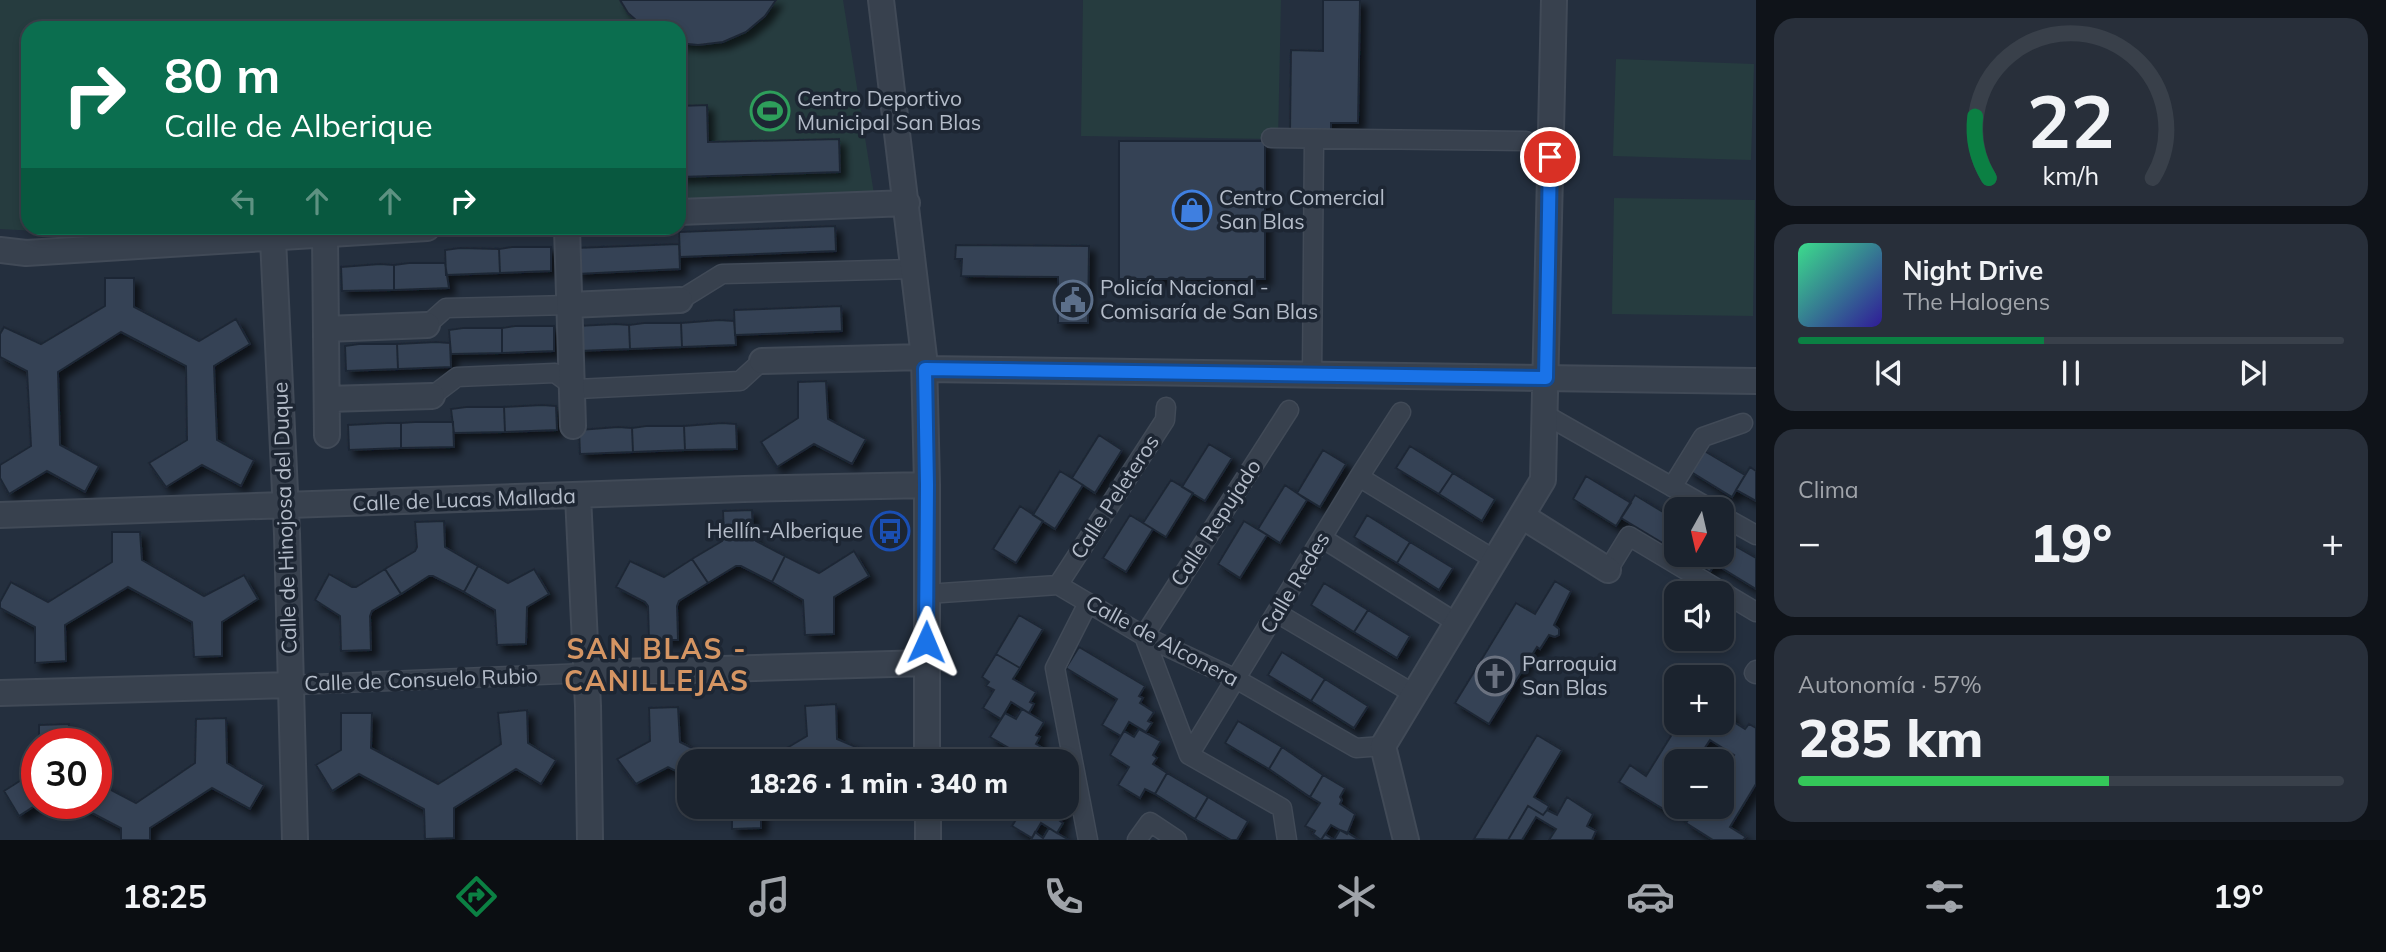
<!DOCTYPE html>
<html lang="es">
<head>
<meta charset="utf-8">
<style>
	body { margin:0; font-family:Mulish,sans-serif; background:#282f3a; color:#f1f3f6; height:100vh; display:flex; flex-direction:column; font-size:26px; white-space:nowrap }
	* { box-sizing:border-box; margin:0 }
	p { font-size:23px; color:#a0a4aa }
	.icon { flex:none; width:38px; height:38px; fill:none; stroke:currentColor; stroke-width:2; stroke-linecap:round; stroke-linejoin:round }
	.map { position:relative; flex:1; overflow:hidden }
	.panel { display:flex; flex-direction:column; gap:18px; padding:18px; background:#0f1319; width:630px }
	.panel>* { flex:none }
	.guide { position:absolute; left:21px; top:21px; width:665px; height:214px; border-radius:21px; box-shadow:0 4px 10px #0003,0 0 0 2px #39404a; background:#0b6e4f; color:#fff; overflow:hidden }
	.needle { width:46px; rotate:188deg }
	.fabs { position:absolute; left:1664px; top:497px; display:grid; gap:14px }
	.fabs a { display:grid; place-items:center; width:70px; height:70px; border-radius:14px; background:#1b232e; box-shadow:0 4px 10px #0003,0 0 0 2px #39404a; font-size:35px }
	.speed { position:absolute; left:21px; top:728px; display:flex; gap:14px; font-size:35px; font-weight:700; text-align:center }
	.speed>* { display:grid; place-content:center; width:91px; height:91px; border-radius:50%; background:#1b232e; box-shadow:0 4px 10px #0003,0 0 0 2px #39404a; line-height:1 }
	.speed .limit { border:10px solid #d22; background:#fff; color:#111 }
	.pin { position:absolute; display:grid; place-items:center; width:60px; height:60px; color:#fff; margin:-30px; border:4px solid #fff; border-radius:50%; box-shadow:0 2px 7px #0007 }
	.me { position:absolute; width:77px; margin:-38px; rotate:1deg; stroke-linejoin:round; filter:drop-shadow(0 0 5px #0008) }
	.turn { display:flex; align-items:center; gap:24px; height:147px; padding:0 28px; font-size:32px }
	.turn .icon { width:91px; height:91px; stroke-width:2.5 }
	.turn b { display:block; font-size:49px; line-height:60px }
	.lanes { display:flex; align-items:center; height:66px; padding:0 28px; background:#0003; justify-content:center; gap:35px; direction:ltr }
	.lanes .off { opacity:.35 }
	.big { font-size:52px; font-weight:800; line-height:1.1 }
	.panel .card { flex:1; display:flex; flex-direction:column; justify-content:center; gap:10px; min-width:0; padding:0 24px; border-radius:21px; background:#282f3a }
	.panel .dial { align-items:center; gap:0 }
	.dial svg { height:182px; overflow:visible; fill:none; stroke:#39404a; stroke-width:7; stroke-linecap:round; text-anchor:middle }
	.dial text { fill:#f1f3f6; stroke:none }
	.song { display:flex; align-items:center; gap:21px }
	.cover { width:84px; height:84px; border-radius:10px; background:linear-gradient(135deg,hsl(150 70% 55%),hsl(250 70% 35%)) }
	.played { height:7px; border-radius:4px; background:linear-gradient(90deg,#0b8043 45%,#39404a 45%) }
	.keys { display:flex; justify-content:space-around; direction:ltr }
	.heat { display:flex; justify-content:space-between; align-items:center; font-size:38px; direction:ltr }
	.charge { height:10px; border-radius:5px; background:linear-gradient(90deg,#34c759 57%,#39404a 0) }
	.trip { position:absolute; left:677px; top:749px; width:402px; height:70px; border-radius:21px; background:#1b232e; box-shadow:0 4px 10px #0003,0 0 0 2px #39404a; font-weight:800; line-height:70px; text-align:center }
	.dock { display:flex; height:112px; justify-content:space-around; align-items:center; background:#0b0e12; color:#a0a4aa }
	.dock .icon { width:49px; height:49px }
	.dock .selected { color:#0b8043 }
	.dock b { font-size:32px; color:#f1f3f6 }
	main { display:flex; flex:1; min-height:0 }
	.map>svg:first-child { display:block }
</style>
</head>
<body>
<main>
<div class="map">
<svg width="1756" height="840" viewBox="0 0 1756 840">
	<defs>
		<filter id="shadow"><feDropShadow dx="6" dy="6" stdDeviation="3.5" flood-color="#0009"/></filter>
	</defs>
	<rect width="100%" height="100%" fill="#242f3e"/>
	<path fill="#263c3f" d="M0 0H843L874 194 679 200V28H28V228H175L55 232 0 229Z
		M1083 0H1281L1278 139 1081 136Z
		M1616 59 1754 64 1751 160 1613 156Z
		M1614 198 1755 200 1753 316 1612 314Z"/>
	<path fill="#364354" stroke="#1f2835" stroke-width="2" fill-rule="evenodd" filter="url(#shadow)" d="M620 0H776L765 16 746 32 723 42 698 45 679 43V28H645L628 13Z
		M1323 0H1360L1358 123H1331V132H1290L1291 50 1323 51Z
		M707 105 708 142 839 139 840 172 679 177V106Z
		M25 115H28V205Z
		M1119 141H1265V279H1119Z
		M835 226 836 251 680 257 679 232Z
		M679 244 680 269 576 274 575 248Z
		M956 245 1089 246 1088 323H1058V277L961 276 962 259H955Z
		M512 247H551V271L500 273 499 249Z
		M460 248 499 249 500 273 446 275 445 250Z
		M409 263H445L449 288 394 290V265Z
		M380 264 394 265V290L342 291 341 267Z
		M105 278H134V307L199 341 236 319 250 344 214 366 217 440 254 460 241 486 202 465 166 487 149 463 187 440 186 366 121 332 58 372 60 445 99 466 85 492 47 471 9 494 0 478V465L31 446 27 371 0 357V334L4 327 41 344 105 306Z
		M841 306 842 331 735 335 734 310Z
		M719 320 734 321 736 345 682 347 681 323Z
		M644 323H681L682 347 630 349 629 325Z
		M616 324 629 325 630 349 578 351 577 326Z
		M515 326H554V351L502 353V328Z
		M463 328H502V353L451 354 449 330Z
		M436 342 450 343 451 367 398 369 397 344Z
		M359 344H397L398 369 346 371 345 346Z
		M826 381 828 419 866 439 852 464 814 444 777 467 761 442 798 418V382Z
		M542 405 556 406 557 430 505 432 504 407Z
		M466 407H504L505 432 454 433 451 409Z
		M415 422H453L454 447 401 448V423Z
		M387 423H401V448L349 450 348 425Z
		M722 423 736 424 737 449 685 450 684 426Z
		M646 426H684L685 450 633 452 632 428Z
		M618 427 632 428 633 452 580 454 579 430Z
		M1099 435 1122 450 1095 493 1072 478Z
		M1209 444 1232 458 1205 501 1182 487Z
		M1410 446 1453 473 1439 494 1396 468Z
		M1701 449 1745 475 1732 497 1688 470Z
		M1323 450 1346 464 1320 507 1297 493Z
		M1750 467 1756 471V501L1736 490Z
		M1060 471 1083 485 1055 529 1033 515Z
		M1453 473 1495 499 1482 521 1439 494Z
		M1586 476 1631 503 1616 526 1573 499Z
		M1171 480 1193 493 1166 537 1143 523Z
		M1285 485 1307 500 1280 543 1258 529Z
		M1635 495 1676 520V551L1621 518Z
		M1020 506 1043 521 1016 563 993 549Z
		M752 510 753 536 756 541 785 556 772 582 741 566H736L708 583 692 559 722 541 724 537 723 511Z
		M1130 515 1153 529 1126 572 1103 558Z
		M1367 515 1410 542 1397 563 1354 537Z
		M444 521 445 547 478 566 464 592 433 576H429L401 594 385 569 415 551 417 547 415 522Z
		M1244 521 1267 535 1240 578 1218 564Z
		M112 532H140L142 560 204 596 244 575 258 599 222 622V656L194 657 192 622 128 587 65 625 66 661 35 663V627L0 608V602L11 582 48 602 112 562Z
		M1410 542 1453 568 1439 590 1397 563Z
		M1728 542 1756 558V589L1715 564Z
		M854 551 869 576 834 597V634L805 635 803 600 772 582 785 556 819 573Z
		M1682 555H1720L1710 572Z
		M692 559 708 583 679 601 677 606 678 640H649L648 606 645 602 616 587 630 561 664 577Z
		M478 566 508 583 534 569 549 594 527 607 526 644 497 645 495 610 464 592Z
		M385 569 401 594 372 611 370 616 371 650 341 651 340 616 315 600 329 574 352 587H356Z
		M1555 581 1571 591 1554 625 1559 629V635L1555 637 1549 635 1540 649 1537 647 1489 724 1455 703 1516 603 1535 614Z
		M1324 583 1368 610 1354 632 1311 605Z
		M1368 610 1410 636 1397 658 1354 632Z
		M1019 615 1043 629 1020 668 996 654Z
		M1079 647 1145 686 1139 696 1143 698 1140 703 1154 712 1148 721 1152 723 1146 732 1129 722 1121 736 1102 725 1117 699 1066 668Z
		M1282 652 1325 679 1311 701 1268 675Z
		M996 654 1020 668 1013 679 1036 692 1030 702 1034 704 1029 713 1011 702 1001 719 983 708 994 690 986 686 989 682 982 677Z
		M1325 679 1368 706 1354 728 1311 701Z
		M836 704 837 739 875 755 872 761H765L807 736 805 706Z
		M678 707 680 742 718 761H690V778L668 767 636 784 617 759 650 741 649 708Z
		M1722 707 1732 714 1729 719 1745 729 1749 724 1756 728V784L1730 827 1746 837 1743 840H1713L1686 823 1689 819 1673 809 1670 813 1619 782 1630 765 1646 776 1679 723H1722ZM1710 740 1734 755 1722 773V807H1676V761H1696Z
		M1022 709 1044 722 1036 735 1040 737 1036 744 1050 752 1045 761H1001L1009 748 990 737 1005 713 1016 719Z
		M527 710 528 743 556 760 541 784 516 769 454 808V838L425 839 424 809 359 774 332 791 316 765 341 750V713H372L371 748 438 784 501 744 498 713Z
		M226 718 227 763 264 785 250 809 212 788 150 828V840H121V828L73 803H96V782L136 803 195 763 196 719Z
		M1238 721 1282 747 1269 769 1225 743Z
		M69 724 68 744H39V725Z
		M1139 729 1161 741 1153 755 1157 758 1153 764 1167 773 1155 794 1145 789 1140 798 1118 785 1129 767 1110 755 1124 731 1134 737Z
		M1537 735 1562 750 1534 797 1549 806 1547 810 1543 815 1528 806 1508 840 1474 839Z
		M1282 747 1323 775 1310 797 1269 769Z
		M37 770V803H39L19 816 4 791Z
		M1167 773 1208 797 1195 819 1155 794Z
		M1323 775 1345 788 1340 797 1342 800 1340 804 1355 814 1347 834 1331 825 1321 840 1313 834 1315 831 1305 826 1320 803 1310 797Z
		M1208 797 1248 821 1237 840H1231L1195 819Z
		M1567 797 1593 814 1587 826 1596 831 1592 840H1549L1556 829 1536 817 1522 840H1508L1528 806 1543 815 1547 810 1557 815Z
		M732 807H761V828L732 829Z
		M1024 807H1057L1065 811 1060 821 1063 823 1057 833 1041 823 1032 838 1012 826Z
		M1049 828 1057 833 1069 840H1031L1035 832 1043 838Z
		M1340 830 1348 833 1359 840H1321L1325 834 1334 840Z"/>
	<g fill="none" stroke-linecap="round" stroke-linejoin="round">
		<defs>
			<path id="pedestrian" d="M1271 138 1526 141
				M680 300 722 274 914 269
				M427 325 446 308 570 305
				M1312 375 1314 139
				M432 396 457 377 555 373 577 389 740 381 762 361
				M1544 414 1711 509
				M1359 477 1495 560
				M1672 487 1703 437 1743 423
				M1722 516 1756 535
				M1322 538 1457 623
				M1608 570 1629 536 1756 612
				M1058 585 1165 420 1166 407
				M927 594 1058 585 1144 636 1236 679 1356 748 1383 746
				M1277 613 1414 694
				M1756 670 1754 673 1756 674
				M291 685 587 673
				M1189 755 1359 477 1401 412
				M1088 840 1055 668 1088 603
				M1137 840 1150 822 1177 840
				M1287 840 1282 808 1189 755 1144 636 1289 410"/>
			<path id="minor" d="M881 0 924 357 927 485V761
				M679 212 907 203
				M567 228 573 426
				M325 235 327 435
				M273 239 287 534 295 840
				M0 250 26 253 427 228
				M570 305 680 300
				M326 329 427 325
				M762 361 924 357
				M925 369 1756 381
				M327 399 432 396
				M578 496 588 706 590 840
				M0 515 744 489 927 485
				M1522 516 1608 570
				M587 673 926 663
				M0 693 291 685
				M928 807V840
				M1406 840 1383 746 1543 480 1554 0"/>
		</defs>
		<use href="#pedestrian" stroke="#414a57" stroke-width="21"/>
		<use href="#minor" stroke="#414a57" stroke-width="28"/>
		<use href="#pedestrian" stroke="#38414e" stroke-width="18"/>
		<use href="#minor" stroke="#38414e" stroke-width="24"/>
	</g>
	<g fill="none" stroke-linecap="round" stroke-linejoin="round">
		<defs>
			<path id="route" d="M926 642 927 485 925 369 1546 378 1550 157"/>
		</defs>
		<use href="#route" stroke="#114b97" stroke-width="18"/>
		<use href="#route" stroke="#1a73e8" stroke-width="12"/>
	</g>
	<defs>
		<symbol id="stadium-ring" viewBox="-11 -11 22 22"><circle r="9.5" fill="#1d2633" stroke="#2e9e5b" stroke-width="1.5"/><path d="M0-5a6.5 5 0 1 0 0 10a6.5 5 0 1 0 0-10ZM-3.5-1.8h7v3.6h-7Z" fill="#2e9e5b"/></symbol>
		<symbol id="shop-ring" viewBox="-11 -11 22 22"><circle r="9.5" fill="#1d2633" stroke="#3f7fe0" stroke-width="1.5"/><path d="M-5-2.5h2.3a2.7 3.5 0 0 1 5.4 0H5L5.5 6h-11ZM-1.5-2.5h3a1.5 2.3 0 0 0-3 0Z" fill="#3f7fe0"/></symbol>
		<symbol id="civic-ring" viewBox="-11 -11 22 22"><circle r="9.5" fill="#1d2633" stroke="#5c6f8a" stroke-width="1.5"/><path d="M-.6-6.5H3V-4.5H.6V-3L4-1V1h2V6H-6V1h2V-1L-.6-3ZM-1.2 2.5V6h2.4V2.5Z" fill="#5c6f8a"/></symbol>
		<symbol id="bus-ring" viewBox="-11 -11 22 22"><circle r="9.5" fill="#1d2633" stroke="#1a4fb4" stroke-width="1.5"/><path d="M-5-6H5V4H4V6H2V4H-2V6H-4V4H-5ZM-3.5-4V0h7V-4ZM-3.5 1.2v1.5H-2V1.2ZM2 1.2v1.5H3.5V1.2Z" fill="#1a4fb4"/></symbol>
		<symbol id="church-ring" viewBox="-11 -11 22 22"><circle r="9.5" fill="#1d2633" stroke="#6b7280" stroke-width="1.5"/><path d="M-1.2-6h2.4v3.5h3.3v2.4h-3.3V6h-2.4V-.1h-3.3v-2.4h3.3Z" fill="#6b7280"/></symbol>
	</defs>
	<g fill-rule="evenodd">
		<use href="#stadium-ring" x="748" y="89" width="44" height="44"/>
		<use href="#shop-ring" x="1170" y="188" width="44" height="44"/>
		<use href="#civic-ring" x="1051" y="278" width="44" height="44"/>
		<use href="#bus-ring" x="868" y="509" width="44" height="44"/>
		<use href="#church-ring" x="1473" y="654" width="44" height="44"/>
	</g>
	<g text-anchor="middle" stroke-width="7" stroke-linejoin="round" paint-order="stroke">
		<g font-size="21" fill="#b4bcc9" stroke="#1d2633" text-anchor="start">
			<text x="797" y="106">Centro Deportivo<tspan x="797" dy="24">Municipal San Blas</tspan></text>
			<text x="1219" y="205">Centro Comercial<tspan x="1219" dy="24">San Blas</tspan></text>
			<text x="1100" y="295">Policía Nacional -<tspan x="1100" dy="24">Comisaría de San Blas</tspan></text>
			<text x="863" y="538" text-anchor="end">Hellín-Alberique</text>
			<text x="1522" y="671">Parroquia<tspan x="1522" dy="24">San Blas</tspan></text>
		</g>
		<g font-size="21" fill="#b4bcc9" stroke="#1d2633">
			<text transform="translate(1115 497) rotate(-57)" y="7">Calle Peleteros</text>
			<text transform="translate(464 500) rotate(-2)" y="7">Calle de Lucas Mallada</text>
			<text transform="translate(285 518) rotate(-92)" y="7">Calle de Hinojosa del Duque</text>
			<text transform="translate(1216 523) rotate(-57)" y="7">Calle Repujado</text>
			<text transform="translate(1295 583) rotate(-59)" y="7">Calle Redes</text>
			<text transform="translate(1162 641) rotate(28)" y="7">Calle de Alconera</text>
			<text transform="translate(421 680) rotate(-2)" y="7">Calle de Consuelo Rubio</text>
		</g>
		<g font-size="28" font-weight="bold" letter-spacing="2" fill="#d59563" stroke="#1d2633">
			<text x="657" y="659">SAN BLAS -<tspan x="657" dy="32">CANILLEJAS</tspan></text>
		</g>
	</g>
</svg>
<div class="fabs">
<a><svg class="needle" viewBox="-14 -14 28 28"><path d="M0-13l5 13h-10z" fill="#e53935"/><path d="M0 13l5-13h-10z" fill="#a0a4aa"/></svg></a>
<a><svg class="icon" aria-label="sound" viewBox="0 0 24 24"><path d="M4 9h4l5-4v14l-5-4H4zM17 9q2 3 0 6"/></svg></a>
<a>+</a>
<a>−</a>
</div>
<div class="speed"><div class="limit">30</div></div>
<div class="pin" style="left:1550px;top:157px;background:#d93025"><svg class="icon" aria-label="arrive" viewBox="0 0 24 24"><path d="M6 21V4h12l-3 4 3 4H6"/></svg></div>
<svg class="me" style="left:926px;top:642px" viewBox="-20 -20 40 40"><path d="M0-17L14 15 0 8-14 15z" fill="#1a73e8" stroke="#fff" stroke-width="4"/></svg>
<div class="trip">18:26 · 1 min · 340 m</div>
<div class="guide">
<div class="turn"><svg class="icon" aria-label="right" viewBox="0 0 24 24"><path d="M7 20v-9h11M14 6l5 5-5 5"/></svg><div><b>80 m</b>Calle de Alberique</div></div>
<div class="lanes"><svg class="icon off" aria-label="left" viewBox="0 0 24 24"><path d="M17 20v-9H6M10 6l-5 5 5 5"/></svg><svg class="icon off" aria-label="ahead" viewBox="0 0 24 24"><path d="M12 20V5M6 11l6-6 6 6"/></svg><svg class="icon off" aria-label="ahead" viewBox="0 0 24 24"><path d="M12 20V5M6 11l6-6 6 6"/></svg><svg class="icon" aria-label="right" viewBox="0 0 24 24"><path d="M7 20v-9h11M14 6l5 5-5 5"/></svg></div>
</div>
</div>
<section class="panel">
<div class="card dial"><svg viewBox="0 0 100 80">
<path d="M14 69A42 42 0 1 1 86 69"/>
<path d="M14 69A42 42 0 0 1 8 42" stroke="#0b8043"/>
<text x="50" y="56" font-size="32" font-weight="700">22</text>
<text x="50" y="72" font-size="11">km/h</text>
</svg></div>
<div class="card">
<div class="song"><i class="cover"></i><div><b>Night Drive</b><p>The Halogens</p></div></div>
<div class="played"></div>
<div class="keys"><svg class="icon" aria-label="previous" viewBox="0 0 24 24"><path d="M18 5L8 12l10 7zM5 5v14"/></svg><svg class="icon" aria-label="pause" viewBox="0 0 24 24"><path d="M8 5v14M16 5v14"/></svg><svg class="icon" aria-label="next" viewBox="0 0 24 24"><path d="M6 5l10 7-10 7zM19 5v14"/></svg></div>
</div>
<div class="card"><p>Clima</p>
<div class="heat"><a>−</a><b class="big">19°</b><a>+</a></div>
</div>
<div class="card"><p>Autonomía · 57%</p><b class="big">285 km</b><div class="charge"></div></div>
</section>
</main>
<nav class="dock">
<b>18:25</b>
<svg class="icon selected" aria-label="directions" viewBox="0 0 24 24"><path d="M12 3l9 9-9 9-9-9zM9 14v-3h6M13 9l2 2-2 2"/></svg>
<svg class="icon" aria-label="music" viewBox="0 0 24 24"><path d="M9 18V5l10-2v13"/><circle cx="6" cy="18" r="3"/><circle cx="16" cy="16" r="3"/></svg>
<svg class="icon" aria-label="phone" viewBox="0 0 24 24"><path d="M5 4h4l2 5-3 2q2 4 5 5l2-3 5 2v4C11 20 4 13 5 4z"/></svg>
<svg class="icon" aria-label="climate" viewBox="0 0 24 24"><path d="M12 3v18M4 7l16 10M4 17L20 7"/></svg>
<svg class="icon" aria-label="car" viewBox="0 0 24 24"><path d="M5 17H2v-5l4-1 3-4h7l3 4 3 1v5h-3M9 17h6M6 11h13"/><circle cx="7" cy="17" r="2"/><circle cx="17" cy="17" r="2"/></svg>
<svg class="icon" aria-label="filters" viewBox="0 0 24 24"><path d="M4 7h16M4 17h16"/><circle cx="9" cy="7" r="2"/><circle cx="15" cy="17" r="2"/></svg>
<b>19°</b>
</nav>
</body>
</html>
